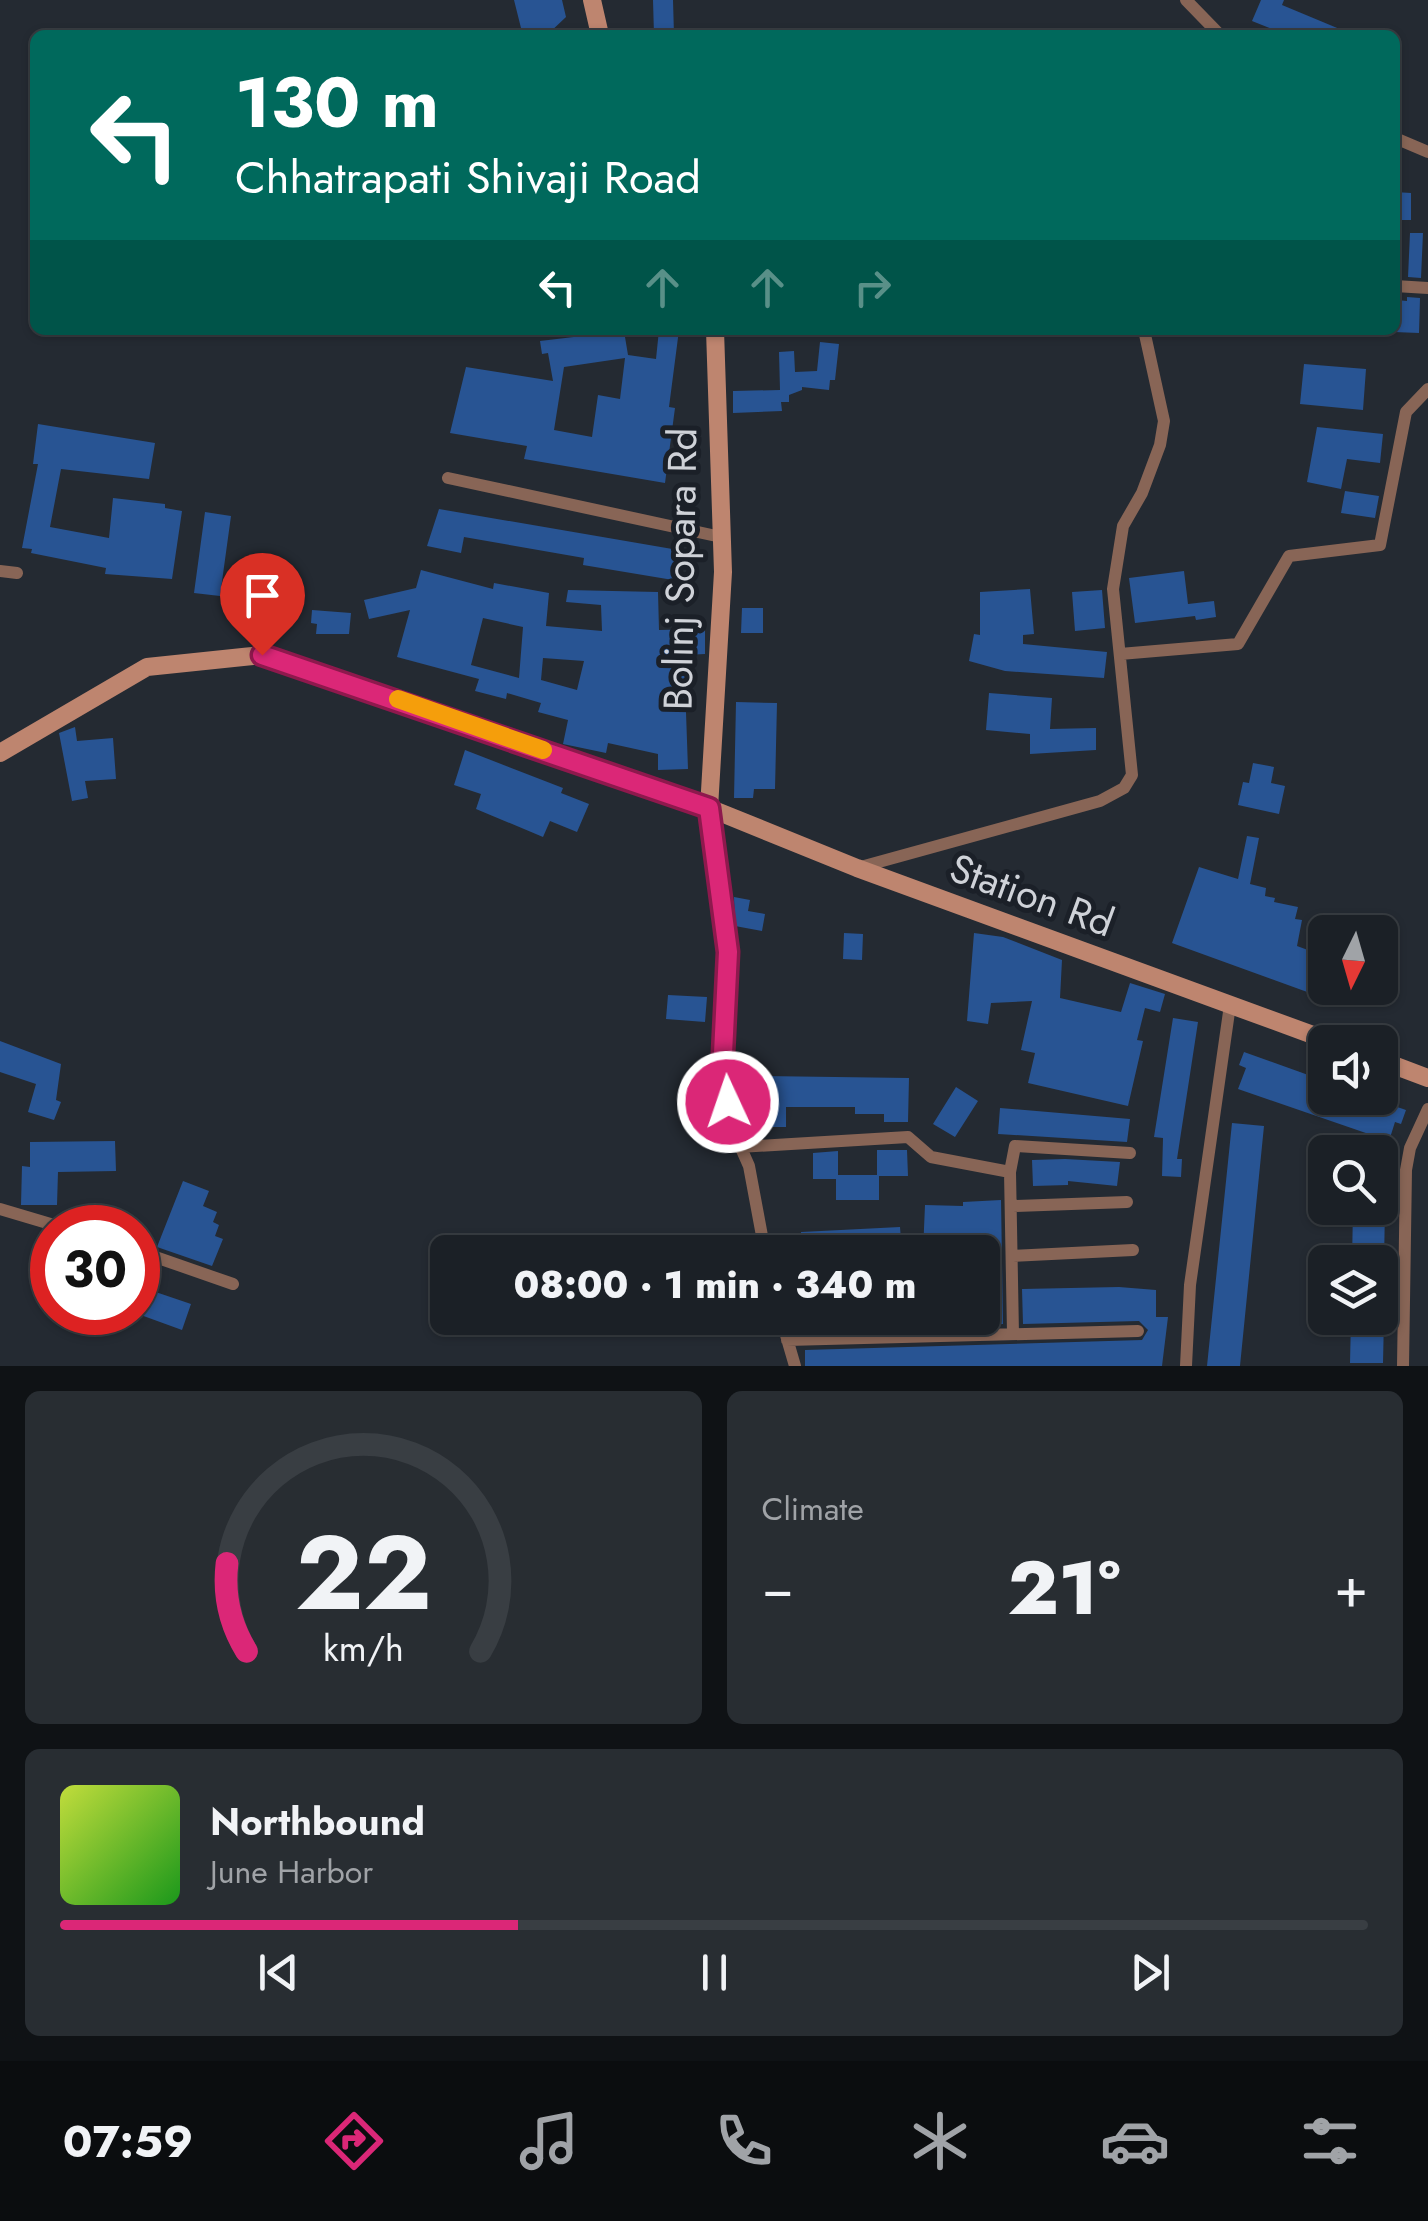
<!DOCTYPE html>
<html lang="en">
<head>
<meta charset="utf-8">
<style>
	body { margin:0; font-family:Jost,sans-serif; background:#282d32; color:#f1f3f6; height:100vh; display:flex; flex-direction:column; font-size:38px; white-space:nowrap }
	* { box-sizing:border-box; margin:0 }
	p { font-size:32px; color:#a0a3a7 }
	.icon { flex:none; width:55px; height:55px; fill:none; stroke:currentColor; stroke-width:2; stroke-linecap:round; stroke-linejoin:round }
	.map { position:relative; height:1366px; overflow:hidden }
	.drawer { display:flex; flex-direction:column; gap:25px; padding:25px; background:#0f1215; flex:1 }
	.drawer>* { flex:none }
	.hud { position:absolute; left:30px; top:30px; width:1370px; height:305px; border-radius:15px; box-shadow:0 2px 8px #0004,0 0 0 2px #393e43; background:#00695c; color:#fff; overflow:hidden }
	.needle { width:65px; rotate:185deg }
	.buttons { position:absolute; left:1308px; top:915px; display:grid; gap:20px }
	.buttons a { display:grid; place-items:center; width:90px; height:90px; border-radius:15px; background:#1b2026; box-shadow:0 2px 8px #0004,0 0 0 2px #393e43; font-size:50px }
	.speed { position:absolute; left:30px; top:1205px; display:flex; gap:20px; font-size:50px; font-weight:700; text-align:center }
	.speed>* { display:grid; place-content:center; width:130px; height:130px; border-radius:50%; background:#1b2026; box-shadow:0 2px 8px #0004,0 0 0 2px #393e43; line-height:1 }
	.speed .limit { border:15px solid #d22; background:#fff; color:#111 }
	.pin { position:absolute; display:grid; place-items:center; width:85px; height:85px; color:#fff; margin:-102px -42px; border-radius:50% 50% 50% 0; rotate:-45deg; box-shadow:0 0 10px #0007 }
	.pin .icon { rotate:45deg }
	.me { position:absolute; width:110px; margin:-55px; rotate:357deg; stroke-linejoin:round; filter:drop-shadow(0 0 8px #0008) }
	.turn { display:flex; align-items:center; gap:35px; height:210px; padding:0 40px; font-size:45px }
	.turn .icon { width:130px; height:130px; stroke-width:2.5 }
	.turn b { display:block; font-size:70px; line-height:85px }
	.lanes { display:flex; align-items:center; height:95px; padding:0 40px; background:#0003; justify-content:center; gap:50px; direction:ltr }
	.lanes .off { opacity:.35 }
	.big { font-size:75px; font-weight:800; line-height:1.1 }
	.drawer .widget { flex:1; display:flex; flex-direction:column; justify-content:center; gap:15px; min-width:0; padding:0 35px; border-radius:15px; background:#282d32 }
	.drawer .dial { align-items:center; gap:0 }
	.dial svg { height:260px; overflow:visible; fill:none; stroke:#393e43; stroke-width:7; stroke-linecap:round; text-anchor:middle }
	.dial text { fill:#f1f3f6; stroke:none }
	.song { display:flex; align-items:center; gap:30px }
	.cover { width:120px; height:120px; border-radius:15px; background:linear-gradient(135deg,hsl(70 70% 55%),hsl(120 70% 35%)) }
	.played { height:10px; border-radius:5px; background:linear-gradient(90deg,#db2777 35%,#393e43 35%) }
	.keys { display:flex; justify-content:space-around; direction:ltr }
	.heat { display:flex; justify-content:space-between; align-items:center; font-size:55px; direction:ltr }
	.drawer .tiles { flex:1; display:grid; gap:25px; grid-template-columns:1fr 1fr }
	.widget:last-child { grid-column:span 2 }
	.trip { position:absolute; left:430px; top:1235px; width:570px; height:100px; border-radius:15px; background:#1b2026; box-shadow:0 2px 8px #0004,0 0 0 2px #393e43; font-weight:800; line-height:100px; text-align:center }
	.tabs { display:flex; height:160px; justify-content:space-around; align-items:center; background:#0b0d0f; color:#a0a3a7 }
	.tabs .icon { width:70px; height:70px }
	.tabs .selected { color:#db2777 }
	.tabs b { font-size:45px; color:#f1f3f6 }
	.map>svg:first-child { display:block }
</style>
</head>
<body>
<div class="map">
<svg width="1428" height="1366" viewBox="0 0 1428 1366">
	<rect width="100%" height="100%" fill="#242a32"/>
	<path fill="#285493" fill-rule="evenodd" d="M514 0H562L566 17 547 35H528L521 28Z
		M653 0H673L674 35H654Z
		M1261 0H1284L1282 5 1354 35H1276L1277 31 1252 21Z
		M1395 192 1411 193V220H1395Z
		M1410 233H1423L1421 278 1408 277Z
		M1407 297 1420 298 1419 333 1394 332 1396 300 1407 301Z
		M659 330H679L669 407 675 408 665 483 524 459 527 446 450 433 466 367 553 381 548 353 542 354 540 341 624 331 628 355 656 359ZM625 358 620 399 598 395 592 437 554 430 564 367Z
		M820 342 839 344 835 380H830L829 390 802 387V390L789 395V402H781L782 411 733 413V391L780 390 779 352 794 351 795 372 817 371Z
		M1304 364 1366 369 1363 410 1300 404Z
		M38 424 155 443 149 479 61 469 50 527 109 538 113 498 165 504V508L182 511 172 579 105 574 106 568 31 553 32 549 22 548 38 464H33Z
		M1317 427 1383 434 1380 463 1347 459 1341 489 1307 482Z
		M1345 491 1379 496 1375 518 1341 513Z
		M439 509 684 551 679 581 583 565 584 558 464 537 461 553 427 546Z
		M205 512 231 516 220 596 194 593Z
		M421 570 493 589 494 583 549 593 546 626 602 631 601 605 566 602 568 590 658 592 659 630 705 629V654L684 655 688 769 658 770V754L608 743 606 753 563 744 568 720 538 712 541 703 507 693 506 699 475 691 479 679 397 657 410 610 369 619 364 600 416 588ZM483 618 523 627 519 678 471 665ZM543 658 584 661 577 690 541 680Z
		M1184 571 1188 604 1214 601 1216 617 1196 620 1195 616 1135 623 1129 578Z
		M1030 589 1034 634 1023 635V644L1107 652 1104 678 1005 671 969 661 974 634 980 635V592Z
		M1102 590 1105 628 1075 631 1072 592Z
		M742 608H763V633H741Z
		M312 610 351 613 349 634H316L317 624 311 623Z
		M989 693 1052 698 1050 729 1096 728V750L1030 754V734L986 730Z
		M736 702 777 703 775 789H754L753 798H734Z
		M75 727 77 741 113 738 116 779 85 781 88 798 72 801 59 733Z
		M465 750 563 788 561 793 589 804 577 832 550 821 543 837 476 809 481 794 454 785Z
		M1253 763 1274 767 1271 783 1285 786 1279 814 1238 805 1243 782 1249 783Z
		M1247 836 1259 838 1250 884 1266 888 1265 896 1275 898 1274 902 1298 907 1295 919 1302 920 1297 946 1316 953 1325 936V988H1350L1343 1005 1172 943 1199 867 1238 879Z
		M734 897 750 900 748 911 765 914 762 931 735 926Z
		M844 933 863 934 862 960 843 959Z
		M974 933 1003 937 1062 960 1060 998 1121 1012 1130 983 1165 994 1160 1012 1145 1008 1137 1040 1143 1041 1128 1106 1028 1083 1035 1053 1021 1050 1032 1001 991 1003 988 1024 967 1021Z
		M668 995 707 997 705 1022 666 1019Z
		M1173 1018 1198 1022 1177 1159H1182L1181 1177 1162 1176 1163 1138 1154 1137Z
		M0 1041 61 1064 56 1100 61 1102 54 1120 28 1112 36 1084 0 1072Z
		M1244 1052 1325 1081V1098H1371L1406 1110 1401 1124 1395 1122 1389 1141 1238 1089 1246 1068 1239 1065Z
		M755 1076 909 1078 908 1122H884V1114H855V1107H786V1127H755Z
		M956 1087 978 1101 955 1137 933 1124Z
		M1000 1108 1130 1119 1127 1142 998 1134Z
		M1232 1123 1264 1126 1240 1366H1207Z
		M115 1141 116 1171 58 1172 57 1205H21L22 1166 30 1167V1142Z
		M877 1150H907L908 1176H879V1200H836V1179H813V1153L838 1151V1175H877Z
		M1065 1159 1120 1162 1117 1186 1068 1181V1185L1033 1186 1032 1160Z
		M183 1181 209 1191 203 1206 217 1212 213 1222 219 1225 215 1236 223 1239 212 1266 157 1247Z
		M1001 1200 1003 1324 971 1325V1318H982V1252H923L925 1205 963 1206V1202Z
		M1353 1208H1385L1384 1262H1352Z
		M900 1227 902 1252H802L801 1232Z
		M138 1286 191 1304 182 1330 138 1314Z
		M1119 1287 1156 1290V1317H1168L1162 1366H805V1350L1142 1340 1148 1330 1139 1321 1023 1324 1022 1289Z
		M796 1318H937L938 1326 796 1330Z
		M1351 1318H1384L1383 1363H1350Z"/>
	<g fill="none" stroke-linecap="round" stroke-linejoin="round">
		<path stroke="#886556" stroke-width="12" d="M1186 0 1220 35
			M1395 138 1428 152
			M1395 286 1428 288
			M448 478 721 537
			M0 571 17 573
			M1120 654 1238 644 1289 556 1380 545 1406 412 1428 389
			M709 808 728 952 722 1074 733 1130 749 1166 765 1252
			M857 868 1100 801 1124 788 1132 775 1113 589 1123 526 1142 493 1160 445 1164 421 1144 330
			M739 1147 908 1137 931 1157 1010 1172 1013 1334
			M1010 1172 1015 1146 1130 1153
			M1013 1206 1127 1202
			M0 1209 64 1228
			M138 1251 233 1284
			M1013 1256 1133 1250
			M781 1318 795 1366
			M787 1340 1138 1331
			M1186 1366 1190 1285 1230 1005
			M1403 1366 1406 1170 1410 1148 1428 1109"/>
		<path stroke="#be856f" stroke-width="18" d="M592 0 600 35
			M0 753 147 667 262 655 709 808 857 868 1332 1042
			M709 808 723 572 715 330
			M1380 1060 1428 1078"/>
	</g>
	<g fill="none" stroke-linecap="round" stroke-linejoin="round">
		<defs>
			<path id="route" d="M262 655 709 808 728 952 722 1074 728 1102"/>
		</defs>
		<use href="#route" stroke="#8e194d" stroke-width="25"/>
		<use href="#route" stroke="#db2777" stroke-width="18"/>
		<path stroke="#f59e0b" stroke-width="18" d="M398 699 543 750"/>
	</g>
	<g text-anchor="middle" stroke-width="10" stroke-linejoin="round" paint-order="stroke">
		<g font-size="40" fill="#cfd2d8" stroke="#1b2028">
			<text transform="translate(680 569) rotate(-89)" y="14">Bolinj Sopara Rd</text>
			<text transform="translate(1032 895) rotate(20)" y="14">Station Rd</text>
		</g>
	</g>
</svg>
<div class="buttons">
<a><svg class="needle" viewBox="-14 -14 28 28"><path d="M0-13l5 13h-10z" fill="#e53935"/><path d="M0 13l5-13h-10z" fill="#a0a3a7"/></svg></a>
<a><svg class="icon" aria-label="sound" viewBox="0 0 24 24"><path d="M4 9h4l5-4v14l-5-4H4zM17 9q2 3 0 6"/></svg></a>
<a><svg class="icon" aria-label="search" viewBox="0 0 24 24"><circle cx="10" cy="10" r="6"/><path d="M15 15l6 6"/></svg></a>
<a><svg class="icon" aria-label="layers" viewBox="0 0 24 24"><path d="M12 4l9 5-9 5-9-5zM3 14l9 5 9-5"/></svg></a>
</div>
<div class="speed"><div class="limit">30</div></div>
<div class="pin" style="left:262px;top:655px;background:#d93025"><svg class="icon" aria-label="arrive" viewBox="0 0 24 24"><path d="M6 21V4h12l-3 4 3 4H6"/></svg></div>
<svg class="me" style="left:728px;top:1102px" viewBox="-20 -20 40 40"><circle r="17" fill="#db2777" stroke="#fff" stroke-width="3"/><path d="M0-11L8 9 0 5-8 9z" fill="#fff"/></svg>
<div class="trip">08:00 · 1 min · 340 m</div>
<div class="hud">
<div class="turn"><svg class="icon" aria-label="left" viewBox="0 0 24 24"><path d="M17 20v-9H6M10 6l-5 5 5 5"/></svg><div><b>130 m</b>Chhatrapati Shivaji Road</div></div>
<div class="lanes"><svg class="icon" aria-label="left" viewBox="0 0 24 24"><path d="M17 20v-9H6M10 6l-5 5 5 5"/></svg><svg class="icon off" aria-label="ahead" viewBox="0 0 24 24"><path d="M12 20V5M6 11l6-6 6 6"/></svg><svg class="icon off" aria-label="ahead" viewBox="0 0 24 24"><path d="M12 20V5M6 11l6-6 6 6"/></svg><svg class="icon off" aria-label="right" viewBox="0 0 24 24"><path d="M7 20v-9h11M14 6l5 5-5 5"/></svg></div>
</div>
</div>
<section class="drawer">
<div class="tiles">
<div class="widget dial"><svg viewBox="0 0 100 80">
<path d="M14 69A42 42 0 1 1 86 69"/>
<path d="M14 69A42 42 0 0 1 8 42" stroke="#db2777"/>
<text x="50" y="56" font-size="32" font-weight="700">22</text>
<text x="50" y="72" font-size="11">km/h</text>
</svg></div>
<div class="widget"><p>Climate</p>
<div class="heat"><a>−</a><b class="big">21°</b><a>+</a></div>
</div>
<div class="widget">
<div class="song"><i class="cover"></i><div><b>Northbound</b><p>June Harbor</p></div></div>
<div class="played"></div>
<div class="keys"><svg class="icon" aria-label="previous" viewBox="0 0 24 24"><path d="M18 5L8 12l10 7zM5 5v14"/></svg><svg class="icon" aria-label="pause" viewBox="0 0 24 24"><path d="M8 5v14M16 5v14"/></svg><svg class="icon" aria-label="next" viewBox="0 0 24 24"><path d="M6 5l10 7-10 7zM19 5v14"/></svg></div>
</div>
</div>
</section>
<nav class="tabs">
<b>07:59</b>
<svg class="icon selected" aria-label="directions" viewBox="0 0 24 24"><path d="M12 3l9 9-9 9-9-9zM9 14v-3h6M13 9l2 2-2 2"/></svg>
<svg class="icon" aria-label="music" viewBox="0 0 24 24"><path d="M9 18V5l10-2v13"/><circle cx="6" cy="18" r="3"/><circle cx="16" cy="16" r="3"/></svg>
<svg class="icon" aria-label="phone" viewBox="0 0 24 24"><path d="M5 4h4l2 5-3 2q2 4 5 5l2-3 5 2v4C11 20 4 13 5 4z"/></svg>
<svg class="icon" aria-label="climate" viewBox="0 0 24 24"><path d="M12 3v18M4 7l16 10M4 17L20 7"/></svg>
<svg class="icon" aria-label="car" viewBox="0 0 24 24"><path d="M5 17H2v-5l4-1 3-4h7l3 4 3 1v5h-3M9 17h6M6 11h13"/><circle cx="7" cy="17" r="2"/><circle cx="17" cy="17" r="2"/></svg>
<svg class="icon" aria-label="filters" viewBox="0 0 24 24"><path d="M4 7h16M4 17h16"/><circle cx="9" cy="7" r="2"/><circle cx="15" cy="17" r="2"/></svg>
</nav>
</body>
</html>
